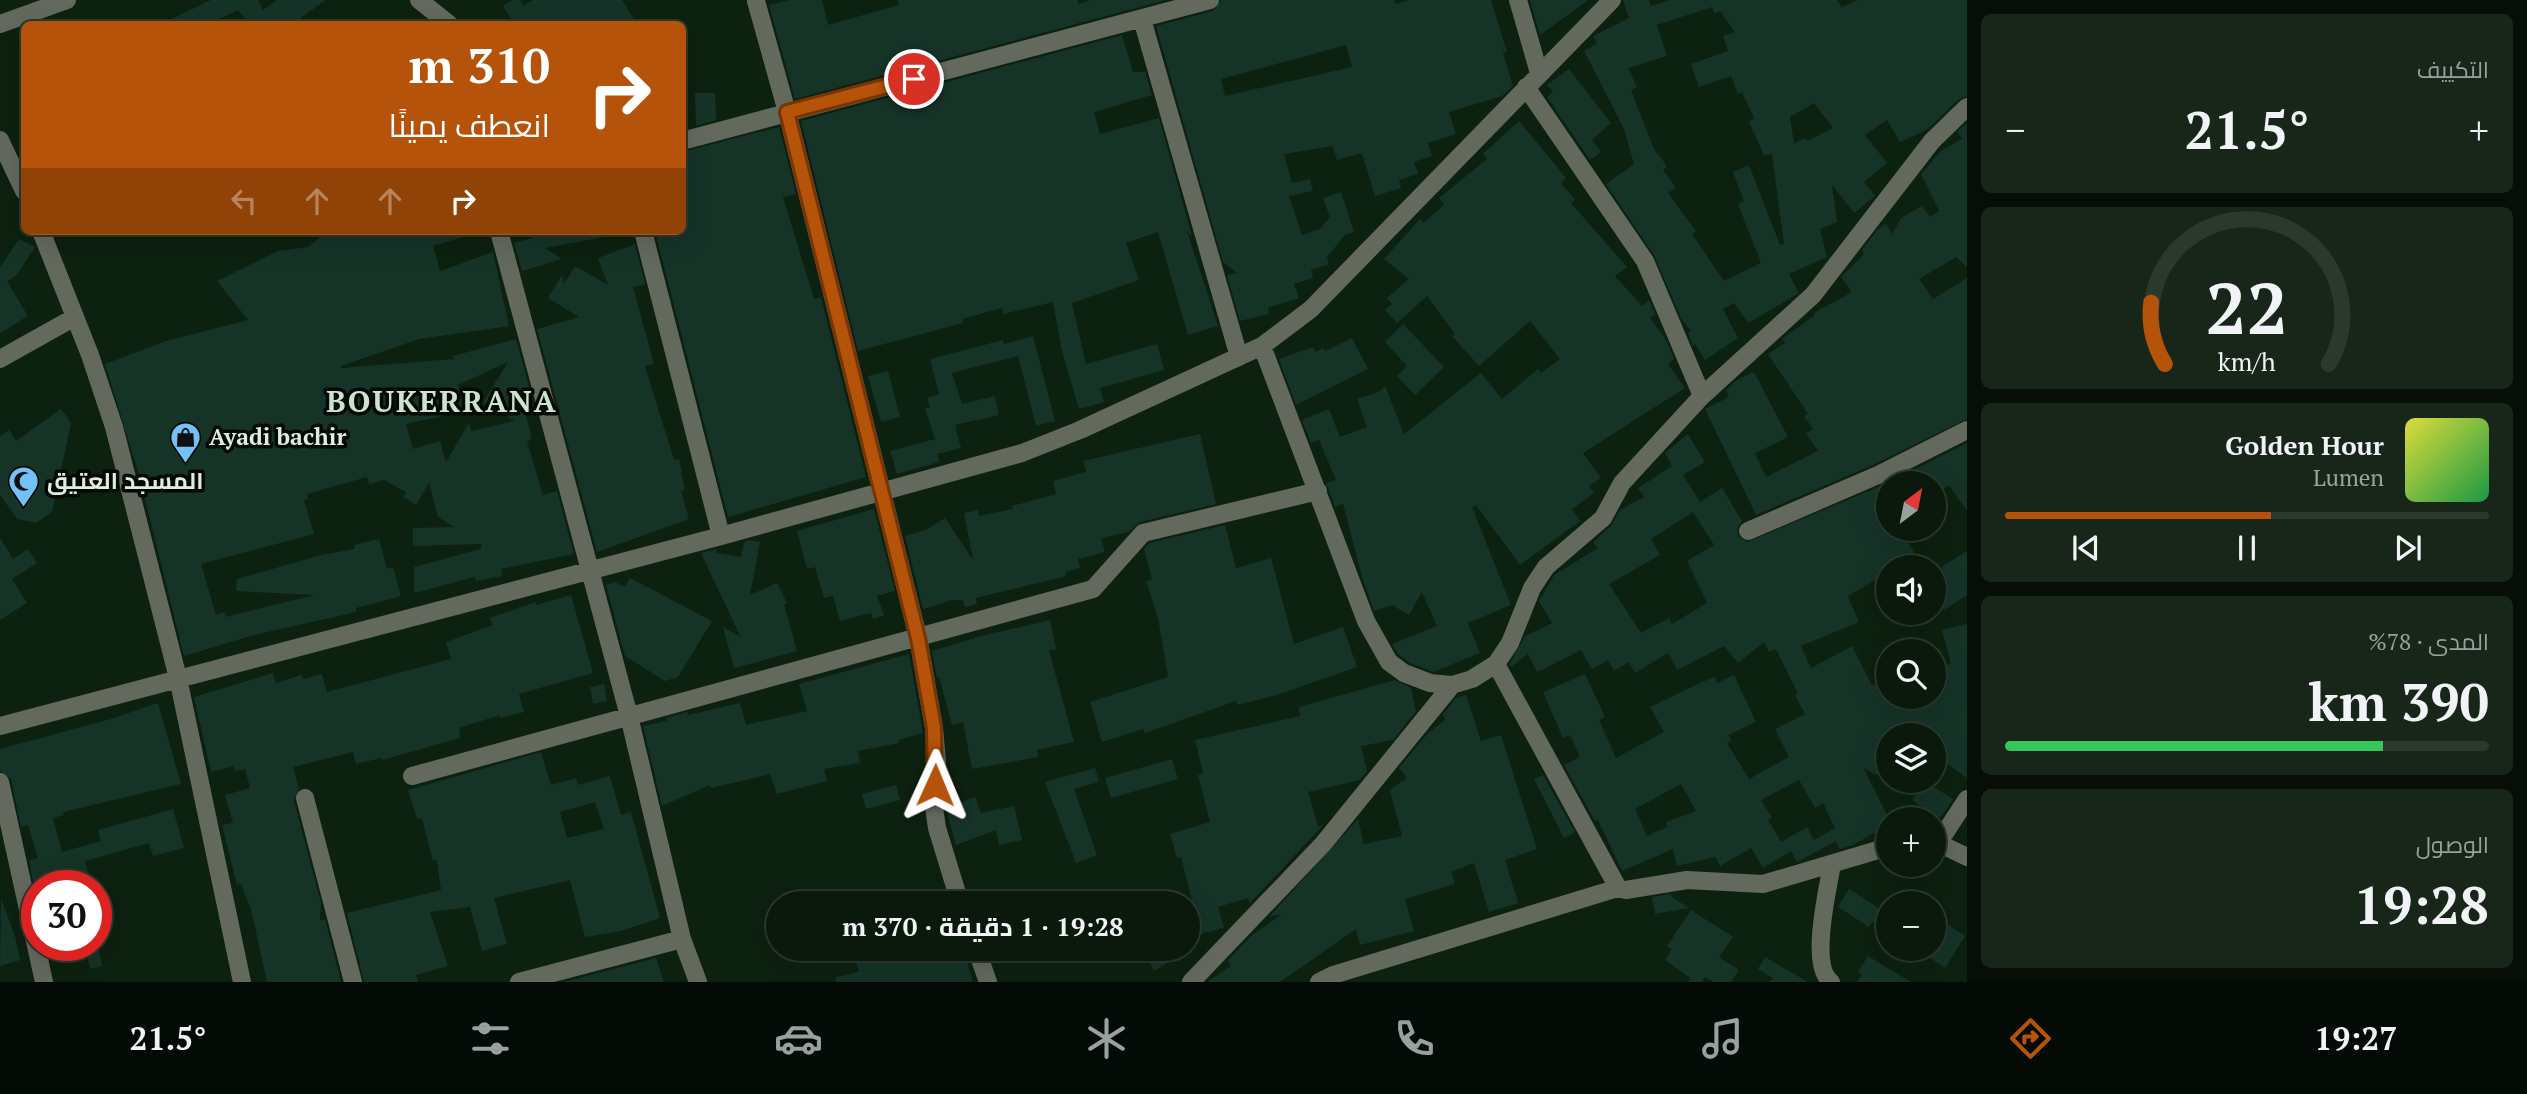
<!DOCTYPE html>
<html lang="ar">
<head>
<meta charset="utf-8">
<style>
	body { margin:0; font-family:"PT Serif",Cairo,serif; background:#18261a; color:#f1f3f6; direction:rtl; height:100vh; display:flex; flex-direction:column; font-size:26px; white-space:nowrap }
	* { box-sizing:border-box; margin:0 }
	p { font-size:23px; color:#99a09d }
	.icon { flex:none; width:38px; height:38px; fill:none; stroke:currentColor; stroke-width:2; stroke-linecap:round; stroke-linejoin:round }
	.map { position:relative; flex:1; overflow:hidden; direction:ltr }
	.panel { display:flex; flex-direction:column; gap:14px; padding:14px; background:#060e07; width:560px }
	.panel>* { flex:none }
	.hud { position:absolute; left:21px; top:21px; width:665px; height:214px; border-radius:10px; box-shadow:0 7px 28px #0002,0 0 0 2px #2a382d; direction:rtl; background:#b45309; color:#fff; overflow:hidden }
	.needle { width:46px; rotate:32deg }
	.controls { position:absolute; left:1876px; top:471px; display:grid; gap:14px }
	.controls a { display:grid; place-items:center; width:70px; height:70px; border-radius:50%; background:#0a190c; box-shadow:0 7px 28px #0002,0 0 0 2px #2a382d; font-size:35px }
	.speed { position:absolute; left:21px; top:870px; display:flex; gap:14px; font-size:35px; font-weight:700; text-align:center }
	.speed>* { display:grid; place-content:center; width:91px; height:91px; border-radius:50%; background:#0a190c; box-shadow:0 7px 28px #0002,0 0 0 2px #2a382d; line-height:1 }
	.speed .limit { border:10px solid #d22; background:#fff; color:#111 }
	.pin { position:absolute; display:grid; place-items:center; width:60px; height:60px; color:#fff; margin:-30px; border:4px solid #fff; border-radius:50%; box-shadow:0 2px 7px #0007 }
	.me { position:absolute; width:77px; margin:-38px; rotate:1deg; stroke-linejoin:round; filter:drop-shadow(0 0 5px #0008) }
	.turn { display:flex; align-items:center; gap:24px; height:147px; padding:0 21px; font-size:32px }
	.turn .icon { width:91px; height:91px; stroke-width:2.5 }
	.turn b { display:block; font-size:49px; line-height:60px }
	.lanes { display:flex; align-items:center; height:66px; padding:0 21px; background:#0003; justify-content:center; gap:35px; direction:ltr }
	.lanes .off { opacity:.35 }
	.big { font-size:52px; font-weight:700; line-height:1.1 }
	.panel .card { flex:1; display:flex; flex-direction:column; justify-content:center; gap:10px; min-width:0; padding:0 24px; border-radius:10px; background:#18261a }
	.panel .dial { align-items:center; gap:0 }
	.dial svg { height:182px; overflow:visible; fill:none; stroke:#2a382d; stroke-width:7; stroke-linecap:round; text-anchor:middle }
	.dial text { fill:#f1f3f6; stroke:none }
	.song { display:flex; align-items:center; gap:21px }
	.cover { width:84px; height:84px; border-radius:10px; background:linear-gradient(135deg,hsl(60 70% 55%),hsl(140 70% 35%)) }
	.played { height:7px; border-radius:4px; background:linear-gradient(90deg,#b45309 55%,#2a382d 55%) }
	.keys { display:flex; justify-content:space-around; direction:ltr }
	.heat { display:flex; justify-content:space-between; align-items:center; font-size:38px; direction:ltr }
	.charge { height:10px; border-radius:5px; background:linear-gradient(90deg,#34c759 78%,#2a382d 0) }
	.trip { position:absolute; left:766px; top:891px; width:434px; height:70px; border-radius:35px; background:#0a190c; box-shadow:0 7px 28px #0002,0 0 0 2px #2a382d; font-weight:700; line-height:70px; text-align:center; direction:rtl }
	.tab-bar { display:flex; height:112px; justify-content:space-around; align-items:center; background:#040a05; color:#99a09d }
	.tab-bar .icon { width:49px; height:49px }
	.tab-bar .current { color:#b45309 }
	.tab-bar b { font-size:32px; color:#f1f3f6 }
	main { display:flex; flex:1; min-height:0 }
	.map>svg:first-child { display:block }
</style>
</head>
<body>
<main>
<section class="panel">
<div class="card"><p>التكييف</p>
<div class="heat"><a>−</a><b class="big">21.5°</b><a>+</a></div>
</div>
<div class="card dial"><svg viewBox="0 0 100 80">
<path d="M14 69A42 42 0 1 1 86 69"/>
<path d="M14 69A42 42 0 0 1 8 42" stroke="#b45309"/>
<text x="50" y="56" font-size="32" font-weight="700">22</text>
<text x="50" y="72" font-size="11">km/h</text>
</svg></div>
<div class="card">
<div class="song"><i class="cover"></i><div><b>Golden Hour</b><p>Lumen</p></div></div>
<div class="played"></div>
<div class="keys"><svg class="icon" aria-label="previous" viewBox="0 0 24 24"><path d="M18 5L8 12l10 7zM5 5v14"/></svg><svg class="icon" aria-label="pause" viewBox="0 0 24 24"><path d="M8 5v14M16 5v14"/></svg><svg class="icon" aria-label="next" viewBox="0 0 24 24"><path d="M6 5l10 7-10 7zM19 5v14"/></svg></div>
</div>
<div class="card"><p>المدى · 78%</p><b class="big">390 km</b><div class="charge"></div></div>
<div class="card"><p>الوصول</p><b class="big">19:28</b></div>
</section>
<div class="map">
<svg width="1967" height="982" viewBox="0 0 1967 982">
	<rect width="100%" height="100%" fill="#0d2110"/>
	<path fill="#163328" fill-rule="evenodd" d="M211 0H258L263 10 277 0H326L292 24H249L238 10 208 24H161Z
		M513 0H520L523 6 533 0H622L637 24H514L503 6Z
		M791 0H822L828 25 899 5 898 0H1078V4L1091 0H1166L795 99 769 5Z
		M1221 0H1395L1396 4 1410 0H1491L1507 52 1503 53 1513 86 1502 96 1449 112 1456 134 1428 143 1432 156 1414 162 1418 174 1399 180 1401 188 1375 196 1362 153 1337 160 1333 146 1284 154 1292 183 1310 179 1313 191 1289 196 1302 235 1320 229 1330 217 1323 198 1341 192 1354 232 1345 235 1327 257 1329 264 1311 270 1313 278 1294 284 1299 298 1268 308 1269 314 1240 321 1227 275 1237 273 1223 262 1156 26 1213 11ZM1346 45 1352 67 1225 96 1221 79Z
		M1530 0H1588L1540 35Z
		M1623 0H1649L1651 6 1670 0H1837L1842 7 1858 0H1967V96L1959 99 1928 129 1900 142 1887 120 1865 135 1887 163 1864 182 1875 196 1854 213 1832 185 1837 222 1820 229 1827 257 1789 274 1799 293 1748 323 1734 303 1723 309 1738 338 1705 360 1695 344 1693 346 1688 333 1691 331 1681 318 1654 255 1606 184 1634 164 1624 129 1584 51 1597 44 1593 36 1629 18ZM1712 7 1714 13 1720 11 1735 32 1723 36 1728 51 1691 64 1699 87 1731 76 1738 94 1742 92 1754 118 1749 122 1764 155 1772 154 1784 244 1780 245 1749 165 1733 172 1744 201 1738 204 1761 263 1724 281 1692 234 1696 231 1668 193 1676 188 1663 170 1667 166 1654 149 1631 90 1637 87 1628 68 1667 56 1657 25ZM1814 103 1833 128 1807 141 1806 138 1794 143 1790 117Z
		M1122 35 1133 72H1145L1152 95 1094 112 1100 134 1159 118 1192 236 1187 231 1218 326 1188 335 1158 232 1126 243 1139 280 1072 303 1086 364 1157 344 1164 370 1100 388 1104 402 1079 409 1062 351 1053 302 1003 314 1002 308 962 319 963 323 858 351 801 121Z
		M1569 69 1611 123 1592 140 1601 152 1590 160 1547 97 1553 92 1547 85Z
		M695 93H715L716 120 696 126Z
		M1519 121 1566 178 1561 183 1575 200 1571 203 1627 267 1615 276 1642 306 1649 300 1655 314 1650 318 1666 340 1674 359 1668 364 1685 388 1583 453 1601 478 1589 486 1594 493 1572 509 1580 521 1520 565 1476 505 1472 507 1511 605 1468 623 1480 653 1433 672 1410 663 1398 654 1392 644 1437 626 1422 592 1409 615 1392 605 1374 611 1362 577 1343 504 1335 507 1326 483 1336 480 1319 440 1311 443 1302 420 1329 409 1340 437 1367 427 1357 399 1379 392 1385 386 1404 434 1481 373 1502 399 1538 369 1541 373 1560 359 1530 321 1479 366 1452 336 1455 334 1427 296 1397 323 1385 310 1392 304 1387 298 1409 279 1384 259 1420 219 1424 223 1444 205 1439 198 1487 159 1483 154Z
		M1967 123V267L1956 257 1919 279 1933 299 1967 278V419L1873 465 1756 515 1705 409 1729 397 1726 390 1737 380 1754 372 1788 437 1755 453 1766 477 1818 451 1806 433 1813 429 1804 416 1808 414 1768 354 1785 343 1782 339 1815 315 1814 313 1852 292 1841 277 1864 254 1862 250 1878 229 1886 224 1892 234 1901 218 1922 206 1930 217 1939 211 1921 174 1941 151 1962 139 1957 132Z
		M779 127 796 194 783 197 814 299 821 297 866 477 728 517 655 231H682V152Z
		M339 231H473V234L433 246 440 271 493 252 509 326 419 339 341 366V368L454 359 453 356 516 339 532 397 522 399 532 439 527 441 543 495 557 491 574 554 501 569 502 576 476 581 475 577 414 593V567L481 549V544L413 546V528L454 527 438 517 429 483 416 505 403 497 406 492 384 480 369 484 367 477 307 494 308 499 304 500 314 534 201 564 216 615 225 612 226 617 315 595 236 591 237 579 321 555 355 549 354 545 379 539 387 569 393 567 401 596 356 608V612L254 635 184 656 138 471 105 364 166 341 248 320 217 281 278 251 308 247 321 236ZM508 362 483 402 515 421 471 431 469 423 446 462 440 441 413 449 406 424 465 411 458 385Z
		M556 231H603L604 237 545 248 562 259 522 271 514 243Z
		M19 239 35 247 16 276 7 281 28 316 0 333V267Z
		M635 244 645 284 633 287 654 364 645 366 674 460 679 459 685 490 681 491 689 519 597 552 537 329 579 317 548 298 562 275 564 284 575 266 608 285 598 258Z
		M1403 324 1444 367 1415 395 1397 376 1407 366 1385 342Z
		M1033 336 1055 421 1036 426 1018 356 952 373 962 404 995 396 999 415 955 425 961 448 937 454 939 462 897 474 890 451 935 439 925 409 930 407 927 398 939 394 930 359 1003 340 1004 344Z
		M1352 338 1368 369 1296 405 1279 359 1313 347 1315 352 1324 348 1325 351Z
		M888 371 900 417 881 422 868 376Z
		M61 409 71 423 52 512 36 523 17 519 0 495V436L9 430 16 441Z
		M1200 434 1216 504 1140 522 1129 532 1101 538 1105 552 1078 559 1080 568 1065 572 1066 576 976 598 977 604 965 607 963 600H952L923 609 905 536 926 530 945 518 973 560 964 513 978 510 979 516 1013 509 1012 506 1056 494 1053 481 1086 472 1083 461Z
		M1688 434 1705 462 1683 475 1700 502 1722 488 1742 521 1737 529 1738 536 1747 542 1883 485 1967 443V511L1949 485 1934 494V483H1888V528H1900L1916 556 1897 567H1888V572L1848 596 1859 622 1801 646 1811 668 1852 646 1872 685 1888 680V696H1934V668L1951 664 1942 630 1967 624V778L1934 755V735H1888V768L1875 775 1863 767 1888 817V825L1853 845 1840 849 1836 841 1797 862 1791 851 1763 868 1751 848 1720 866 1715 857 1677 866 1673 849 1622 871 1598 820 1595 821 1564 765 1580 757 1570 735 1563 738 1543 692 1585 674 1605 717 1599 720 1616 758 1664 732 1650 707 1702 682 1715 677 1717 683 1734 675 1756 722 1728 735 1732 741 1727 743 1749 779 1789 757 1775 729 1805 714 1795 695 1798 694 1776 649 1769 652 1764 642 1738 663 1724 646 1677 670 1668 653 1635 673 1629 662 1614 671 1608 660 1592 669 1581 650 1537 672 1528 654 1511 667 1509 665 1525 636 1552 623 1539 601 1554 575 1598 548 1593 542 1611 526 1620 510 1644 497 1638 488 1672 466 1665 453ZM1693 512 1714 545 1687 561 1707 603 1672 624 1669 618 1641 633 1609 584 1660 555 1651 539ZM1799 780 1815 808 1823 803 1835 828 1814 840 1807 827 1781 842 1768 820 1772 818 1761 800ZM1681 784 1696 811 1666 822 1667 827 1647 836 1635 809Z
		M874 509 895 591 877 596 884 615 873 619 871 613 840 621 833 596 824 598 815 567 807 569 797 531Z
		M1225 525 1236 568 1271 558 1294 644 1343 627 1357 667 1277 695 1237 705 1236 701 1145 733 1143 729 1102 742 1090 702 1168 677 1158 618 1146 581 1152 580 1144 549 1149 543Z
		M0 538 13 559 28 549 37 563 12 579 27 603 0 620Z
		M748 540 760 542 750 595 777 583 787 603 784 604 797 651 734 668 723 627 740 636 701 553 716 549 717 553 741 557 744 542Z
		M1967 551V595L1944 610 1934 594V572Z
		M630 578 712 621 678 677 665 681 625 656 606 585 615 582 625 587Z
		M571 595 593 673 519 694 524 712 500 718V715L459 728 460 738 382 760 381 758 356 764 353 752 293 767 299 789 294 801 321 903 320 920 325 919 341 982H267L251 909 241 884 237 885 222 825 233 823 225 795 250 788 245 769 235 771 233 766 211 772 194 697 273 673 276 683 301 675 303 679 322 674 327 692 451 659 446 642 493 625 490 618 536 602V605Z
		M1050 620 1056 649 1049 650 1074 742 1037 750 1038 757 972 769 963 722 952 725 939 677 937 678 932 651 981 636Z
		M909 654 923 733 899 740V743L858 751 860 763 824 769 827 781 777 794 770 774 711 788 710 785 662 806 643 726 667 721 666 718 687 712 688 715 740 703 746 725 807 711 799 684Z
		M1395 680 1411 688 1416 711 1393 740 1361 746 1367 771 1360 780 1308 792 1318 826 1323 825 1250 903 1248 898 1218 907 1224 928 1188 937V902L1192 901 1181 857 1177 858 1170 834 1210 822 1198 775 1203 774 1195 740 1300 716 1299 707Z
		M604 684 607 701 593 704 590 687Z
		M1466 695 1481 741 1501 735 1537 849 1505 860 1518 903 1489 912 1474 863 1451 872 1455 884 1405 899 1414 931 1360 945 1356 929 1280 982H1207L1231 966 1228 960 1251 936 1282 914 1269 917 1358 819 1364 844 1402 836 1390 790 1407 778 1399 768 1428 733 1445 720 1443 714 1456 698Z
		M158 703 181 784 63 812 64 815 53 818 62 852 101 841 98 830 173 809 184 848 153 856 149 843 85 861 92 886H34L29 861 38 858 28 825 21 827 11 779 0 771V749L111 719Z
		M541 752 551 785 576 778 578 785 610 776 621 815 631 812 660 918 621 931 585 937 570 880 494 898 507 944 482 951 470 907 430 912 448 966 416 975 418 982H364L347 913 441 890 437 860 433 861 422 818 417 819 408 790ZM595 802 604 829 567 838 560 812Z
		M1172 759 1178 779 1111 798 1105 778Z
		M1095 768 1099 782 1074 789 1097 855 1076 863 1045 782Z
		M1543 775 1575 832 1564 838 1534 779Z
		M1925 781 1953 799 1942 816 1938 818 1912 800Z
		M896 785 900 800 866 809 862 794Z
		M975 797 981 813 1014 806 1022 840 999 845 996 830 956 845 946 808Z
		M1849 889 1888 914V932L1872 922 1869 927 1838 907Z
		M1676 893 1669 895 1689 908 1655 914 1652 897Z
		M1 898 15 936 20 960 0 966Z
		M1691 910 1733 937 1719 957 1739 970 1731 982H1713L1705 977 1702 982H1688L1690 978 1665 960 1672 949 1667 946Z
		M1934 916 1965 936 1945 968 1915 948H1934Z
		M53 945H98L102 966 90 969 86 951 57 960Z
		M888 948H963L973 982H836V977L859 972 855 959Z
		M1141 948H1192L1154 971Z
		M1868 956 1911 982H1857L1862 974 1858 972Z
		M1765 957 1808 982H1770L1773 978 1758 969Z
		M656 958 664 982H564Z"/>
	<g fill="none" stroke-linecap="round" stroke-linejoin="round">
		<path stroke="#64695e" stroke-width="18" d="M419 0 449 24
			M1518 0 1539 73
			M756 1 787 112 918 637 934 728 937 762 934 807 937 828 960 903
			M1142 19 1239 357
			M0 24 67 0
			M1526 87 1645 261 1702 396
			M0 140 24 191
			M682 141 1210 0
			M41 231 90 355 114 427 178 678 242 982
			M499 231 629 716 682 939 698 982
			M643 231 721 536
			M1262 346 1366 621 1389 662 1404 673 1430 683 1452 685 1472 679 1496 664 1510 643 1532 588 1546 567 1603 518 1622 483 1702 396 1813 295 1932 141 1967 107
			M0 359 75 317
			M1748 531 1878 475 1967 430
			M1496 664 1618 888 1626 890 1687 880 1763 884 1888 847
			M0 726 721 536 1022 453 1080 430 1262 346 1311 309 1612 0
			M412 776 1093 589 1143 533 1318 491
			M0 782 44 982
			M305 798 353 982
			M1934 841 1967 857
			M1939 842 1967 799
			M976 948 988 982
			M519 982 682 939
			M1191 982 1323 844 1452 685
			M1319 982 1333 975 1618 888
			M1831 982C1809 966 1828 889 1832 864"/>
	</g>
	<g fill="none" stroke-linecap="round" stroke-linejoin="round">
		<defs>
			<path id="route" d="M914 79 787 112 918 638 934 728 935 785"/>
		</defs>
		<use href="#route" stroke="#753606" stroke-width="18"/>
		<use href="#route" stroke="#b45309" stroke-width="12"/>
	</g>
	<defs>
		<symbol id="shop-pin" viewBox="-11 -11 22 30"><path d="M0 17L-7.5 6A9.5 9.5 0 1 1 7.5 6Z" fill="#73c1f6" stroke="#030803"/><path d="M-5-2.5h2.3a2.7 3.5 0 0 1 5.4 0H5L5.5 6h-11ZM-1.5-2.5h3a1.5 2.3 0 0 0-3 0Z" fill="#111"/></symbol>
		<symbol id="mosque-pin" viewBox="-11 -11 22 30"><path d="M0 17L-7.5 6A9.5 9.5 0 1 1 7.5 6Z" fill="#73c1f6" stroke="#030803"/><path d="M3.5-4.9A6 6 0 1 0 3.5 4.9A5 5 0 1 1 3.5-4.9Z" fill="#111"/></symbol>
	</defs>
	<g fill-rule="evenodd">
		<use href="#shop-pin" x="168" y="420" width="35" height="47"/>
		<use href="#mosque-pin" x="6" y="464" width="35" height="47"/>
	</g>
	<g text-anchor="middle" stroke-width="7" stroke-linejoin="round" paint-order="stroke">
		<g font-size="23" font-weight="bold" fill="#dfece0" stroke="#030803" text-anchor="start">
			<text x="209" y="445">Ayadi bachir</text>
			<text x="47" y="489">المسجد العتيق</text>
		</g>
		<g font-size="30" font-weight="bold" letter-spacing="2" fill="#cae4cd" stroke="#030803">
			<text x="442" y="412">BOUKERRANA</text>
		</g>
	</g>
</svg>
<div class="controls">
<a><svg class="needle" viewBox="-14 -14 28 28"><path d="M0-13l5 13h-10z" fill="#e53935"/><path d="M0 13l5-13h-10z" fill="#99a09d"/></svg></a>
<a><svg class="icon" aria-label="sound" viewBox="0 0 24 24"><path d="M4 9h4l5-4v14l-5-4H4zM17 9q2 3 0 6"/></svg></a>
<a><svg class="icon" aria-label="search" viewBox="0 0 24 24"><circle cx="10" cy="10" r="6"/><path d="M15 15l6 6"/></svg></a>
<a><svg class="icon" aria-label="layers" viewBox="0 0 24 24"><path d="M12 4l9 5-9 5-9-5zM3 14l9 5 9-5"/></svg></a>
<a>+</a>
<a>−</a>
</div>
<div class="speed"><div class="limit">30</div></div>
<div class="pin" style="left:914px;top:79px;background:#d93025"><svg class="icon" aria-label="arrive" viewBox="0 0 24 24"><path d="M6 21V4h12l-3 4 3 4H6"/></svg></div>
<svg class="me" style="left:935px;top:785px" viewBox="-20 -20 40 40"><path d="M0-17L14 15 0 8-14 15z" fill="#b45309" stroke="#fff" stroke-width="4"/></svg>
<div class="trip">19:28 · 1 دقيقة · 370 m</div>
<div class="hud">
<div class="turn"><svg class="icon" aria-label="right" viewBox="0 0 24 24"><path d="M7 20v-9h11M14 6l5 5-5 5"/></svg><div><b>310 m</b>انعطف يمينًا</div></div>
<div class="lanes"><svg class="icon off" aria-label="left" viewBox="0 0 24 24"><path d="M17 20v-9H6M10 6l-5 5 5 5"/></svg><svg class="icon off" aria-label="ahead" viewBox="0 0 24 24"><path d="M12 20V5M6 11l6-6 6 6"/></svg><svg class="icon off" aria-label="ahead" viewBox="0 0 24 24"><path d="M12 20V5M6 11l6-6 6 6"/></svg><svg class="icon" aria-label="right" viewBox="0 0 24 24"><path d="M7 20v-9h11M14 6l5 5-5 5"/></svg></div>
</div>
</div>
</main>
<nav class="tab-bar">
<b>19:27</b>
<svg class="icon current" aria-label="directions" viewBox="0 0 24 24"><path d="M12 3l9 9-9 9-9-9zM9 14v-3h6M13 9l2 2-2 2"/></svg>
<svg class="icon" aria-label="music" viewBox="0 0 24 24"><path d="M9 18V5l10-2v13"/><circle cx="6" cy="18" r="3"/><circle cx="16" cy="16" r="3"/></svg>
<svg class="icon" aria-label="phone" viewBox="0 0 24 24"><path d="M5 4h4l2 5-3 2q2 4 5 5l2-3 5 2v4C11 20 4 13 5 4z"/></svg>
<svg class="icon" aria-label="climate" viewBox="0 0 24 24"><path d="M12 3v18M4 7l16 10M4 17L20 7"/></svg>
<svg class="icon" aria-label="car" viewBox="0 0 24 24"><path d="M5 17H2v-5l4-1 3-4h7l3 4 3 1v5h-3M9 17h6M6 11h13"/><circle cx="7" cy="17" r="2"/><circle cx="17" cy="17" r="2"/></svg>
<svg class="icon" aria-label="filters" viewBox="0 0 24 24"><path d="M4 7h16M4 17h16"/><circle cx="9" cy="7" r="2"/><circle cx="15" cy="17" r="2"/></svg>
<b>21.5°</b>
</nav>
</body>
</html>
